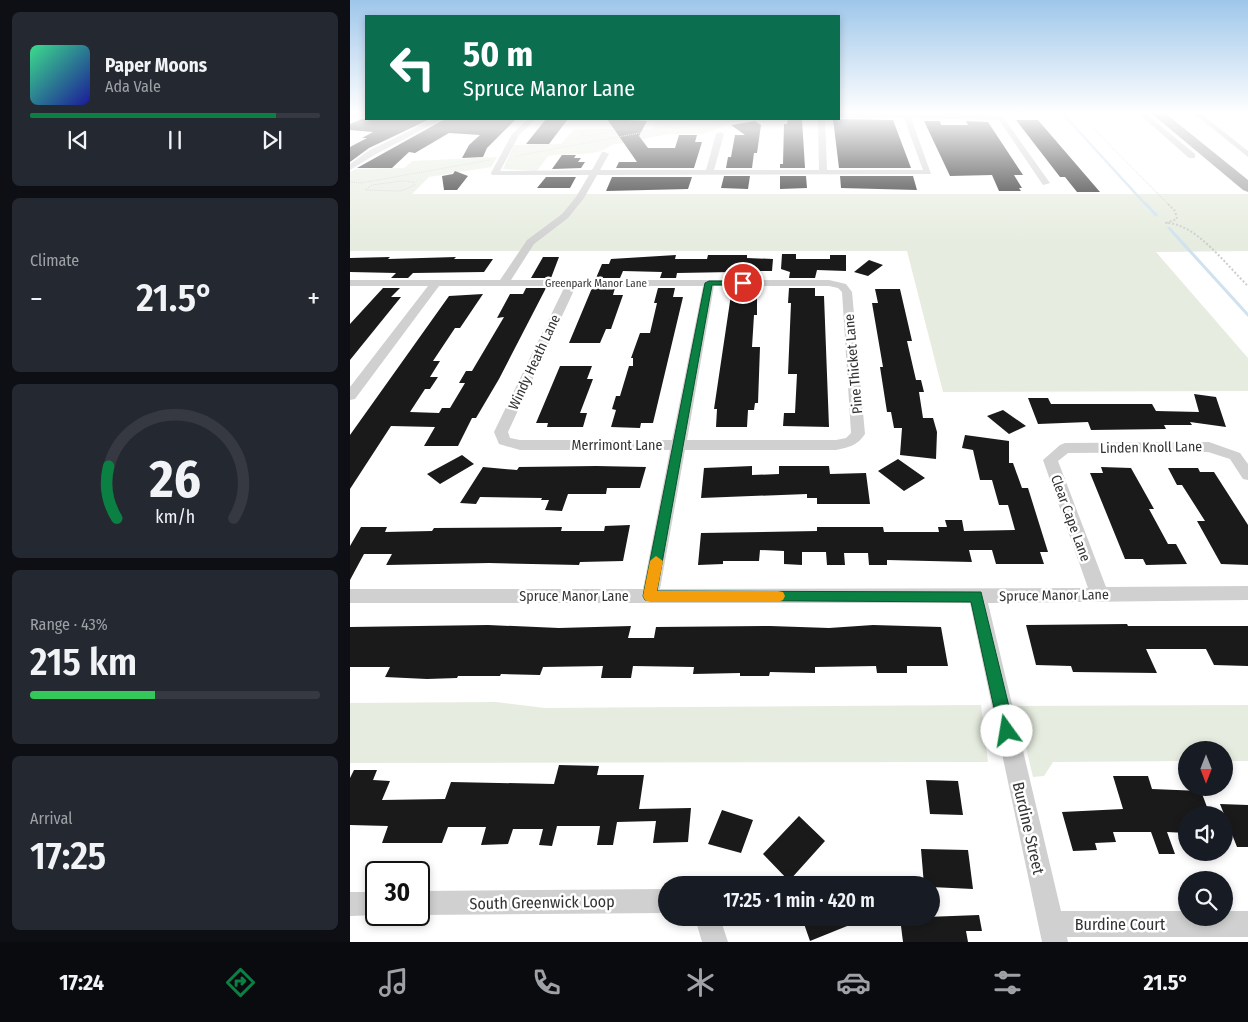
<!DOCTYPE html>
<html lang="en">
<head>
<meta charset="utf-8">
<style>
	body { margin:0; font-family:"Fira Sans Condensed",sans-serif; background:#242831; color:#f1f3f6; height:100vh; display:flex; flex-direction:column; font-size:19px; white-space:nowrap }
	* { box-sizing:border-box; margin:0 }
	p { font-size:16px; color:#9ea1a6 }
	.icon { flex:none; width:28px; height:28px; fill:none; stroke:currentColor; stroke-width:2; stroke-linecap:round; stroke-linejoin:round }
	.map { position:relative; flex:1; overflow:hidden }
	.sheet { display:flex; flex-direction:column; gap:12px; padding:12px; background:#0d0f14; width:350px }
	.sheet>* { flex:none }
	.banner { position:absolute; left:15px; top:15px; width:475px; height:105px; border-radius:0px; box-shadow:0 2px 8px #0003; background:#0b6e4f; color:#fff; overflow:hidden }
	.needle { width:32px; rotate:180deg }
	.controls { position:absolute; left:828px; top:741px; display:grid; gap:10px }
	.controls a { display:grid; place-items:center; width:55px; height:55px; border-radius:50%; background:#171b24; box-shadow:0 2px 8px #0003; font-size:25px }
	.speed { position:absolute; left:15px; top:861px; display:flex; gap:10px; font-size:25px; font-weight:700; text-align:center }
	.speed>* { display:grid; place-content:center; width:65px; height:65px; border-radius:50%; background:#171b24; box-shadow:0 2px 8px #0003; line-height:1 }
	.speed .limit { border:2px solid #111; border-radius:8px; background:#fff; color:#111 }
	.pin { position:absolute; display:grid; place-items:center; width:42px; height:42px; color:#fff; margin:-21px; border:2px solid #fff; border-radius:50%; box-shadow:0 1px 5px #0007 }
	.me { position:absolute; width:55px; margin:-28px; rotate:347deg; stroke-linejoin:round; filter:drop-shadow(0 0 4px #0008) }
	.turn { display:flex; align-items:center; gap:18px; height:105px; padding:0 15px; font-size:22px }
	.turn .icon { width:65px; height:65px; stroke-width:2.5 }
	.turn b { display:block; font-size:35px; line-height:42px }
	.big { font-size:38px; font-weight:600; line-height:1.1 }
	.sheet .widget { flex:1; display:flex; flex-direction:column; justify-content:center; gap:8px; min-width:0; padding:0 18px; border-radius:8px; background:#242831 }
	.sheet .dial { align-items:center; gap:0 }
	.dial svg { height:130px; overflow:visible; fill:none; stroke:#363941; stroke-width:7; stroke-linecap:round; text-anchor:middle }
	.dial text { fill:#f1f3f6; stroke:none }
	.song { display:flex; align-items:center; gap:15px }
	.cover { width:60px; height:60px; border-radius:8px; background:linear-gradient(135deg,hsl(150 70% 55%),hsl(240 70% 35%)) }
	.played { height:5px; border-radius:2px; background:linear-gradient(90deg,#0b8043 85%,#363941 85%) }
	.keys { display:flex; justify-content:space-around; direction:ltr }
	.heat { display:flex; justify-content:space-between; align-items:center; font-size:28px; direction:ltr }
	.charge { height:8px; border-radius:4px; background:linear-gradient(90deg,#34c759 43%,#363941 0) }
	.trip { position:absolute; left:308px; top:876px; width:282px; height:50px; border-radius:25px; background:#171b24; box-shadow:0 2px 8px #0003; font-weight:600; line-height:50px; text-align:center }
	.tabs { display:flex; height:80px; justify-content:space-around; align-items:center; background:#090b0e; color:#9ea1a6 }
	.tabs .icon { width:35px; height:35px }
	.tabs .active { color:#0b8043 }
	.tabs b { font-size:22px; color:#f1f3f6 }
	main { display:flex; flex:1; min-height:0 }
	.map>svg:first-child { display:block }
</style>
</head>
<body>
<main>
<section class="sheet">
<div class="widget">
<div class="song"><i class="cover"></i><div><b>Paper Moons</b><p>Ada Vale</p></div></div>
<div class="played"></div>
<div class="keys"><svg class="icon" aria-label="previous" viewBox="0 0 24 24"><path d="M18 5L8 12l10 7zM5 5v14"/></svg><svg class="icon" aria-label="pause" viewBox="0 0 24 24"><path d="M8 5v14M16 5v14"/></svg><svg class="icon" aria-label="next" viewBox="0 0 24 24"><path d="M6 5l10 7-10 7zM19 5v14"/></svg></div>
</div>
<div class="widget"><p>Climate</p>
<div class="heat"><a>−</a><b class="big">21.5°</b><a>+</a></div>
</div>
<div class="widget dial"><svg viewBox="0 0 100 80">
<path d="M14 69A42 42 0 1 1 86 69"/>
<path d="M14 69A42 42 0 0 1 9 37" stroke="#0b8043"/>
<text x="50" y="56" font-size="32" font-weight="700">26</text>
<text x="50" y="72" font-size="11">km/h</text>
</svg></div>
<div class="widget"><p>Range · 43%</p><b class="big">215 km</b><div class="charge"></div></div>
<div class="widget"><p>Arrival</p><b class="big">17:25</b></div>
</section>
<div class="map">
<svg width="898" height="942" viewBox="0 0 898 942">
	<rect width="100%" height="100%" fill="#fff"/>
	<path fill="#e6ecdf" d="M353 119H404L378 124 354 134H319L261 145C247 158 218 152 198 156L187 171 153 169 164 145 211 144 224 129H298L303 128 306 120 318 122Z
		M147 157 141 167 79 177 62 194H898V251L806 252 898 358V391L593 392 557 251H0V172L6 169 54 168 63 161Z
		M146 702 195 708 631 705 638 762 0 763V703Z
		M898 705V761H874V750H836V761L703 762 694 776 683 777 666 706Z"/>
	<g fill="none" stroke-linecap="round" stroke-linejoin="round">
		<path stroke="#cfe2ee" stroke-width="2.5" d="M712 113 797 206"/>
		<path stroke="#cfe2ee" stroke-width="3" d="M796 204 806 215
			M819 228 898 315"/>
	</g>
	<path fill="#1a1a1a" d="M12 119H80L19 148 0 162V147L17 138H12L23 132 0 130V124Z
		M95 119H166L137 148 133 157 112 158 119 145 130 135 99 133 65 153 59 152 42 168H7Z
		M196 119H218L199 144H176Z
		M257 119 297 121 289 136 298 148H325L329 135H347L345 142H352L344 168H266L269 162H287Z
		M438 119H452L455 168H430V164H433L434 124H437Z
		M483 119 543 120 561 168H489Z
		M666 120H688L750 192H727L715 177H710Z
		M405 121 411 125 407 153H404L402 168H376L378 157H381L385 135H395L381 125Z
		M574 121H590L591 125H618L616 121 638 122 673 175H664L672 188H669L671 191H649L642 175 600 176Z
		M212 155H226L224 158H231L228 162H235L231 168 202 169Z
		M105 171 118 176 107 190H94L92 176 103 174Z
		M374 176H400L398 189 371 188Z
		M430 176H456L457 188 430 189Z
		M490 176H563L567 190 491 188Z
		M196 177H226L220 188H187Z
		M262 177H342L338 189 256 191Z
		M432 254H446V259H480V255H496V271L467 270 465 278H439L440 272 431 269Z
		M326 255 325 259H357L358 255H397V258L423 259 422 271H407V278H383V272L327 273 326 278H310L312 272 273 271 270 278H246L252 264H259L261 259Z
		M40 257 38 259 106 257 104 259H143L134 272 63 273 58 278H41L46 273 0 272V258Z
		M193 257H209L201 278H181Z
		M519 260 533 265 518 276 504 272Z
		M33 288H50L41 297H51L0 360V324Z
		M176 288H196L149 379 126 418H122L108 446H74L85 427 41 426 0 489V435L99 296 133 294 110 328H105L83 361H90L80 377H88L80 389H75L60 412 89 413 92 408H100L115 383H109L116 371H122L154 317 147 318 160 294H173Z
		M242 288H265L263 295H273L261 329H256L250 343H219Z
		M308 288H325L323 297H333L303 423H291L290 428 261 427 266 410 262 409 266 396H270L279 366H283V358H281L290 333H300L307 303H304Z
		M382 288H407V315H404L402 347H410L408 403H405L404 410H398L397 427H366L367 409H364Z
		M439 288H465V296H474L479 427 433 426 434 413H445L447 374H438L441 303H438Z
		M525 289H550L562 341H557L566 380H571L574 392H569L573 418H583L587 432 586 459 550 455 552 428H544L541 412H537L530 367H533L522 303H528Z
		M210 366H242L237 379H243L230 413H237L233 427H197L198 423H186Z
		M844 394 866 397 876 427 840 422 842 425H814L816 429 741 430 738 422 688 424 678 398H698L701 404H802L806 411 849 412Z
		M653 410 676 426 659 434 637 416Z
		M615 435 659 441V463H663L672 488H678L698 552H690L694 564H646L642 550H619L622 562 537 560V565H519L518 553H494L495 565H477L476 552H452V565L434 564V551L410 550 409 561H373V564L348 565 351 533 467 531V527H533L534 532H589L588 527H597L595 520H612L614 531 665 530 658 505H649L642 480H630L623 450 612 448Z
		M112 455 124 464 90 484 77 474Z
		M548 459 575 478 554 491 528 471Z
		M246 466 296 467 290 488H257L256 494H218L212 511 195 510 199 500H191L192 498 130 497 126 504 110 503 133 467 167 470 169 467Z
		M402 466V475L429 474V466H479L480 474 516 473 520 504H467V498H457V494L351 498 354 468Z
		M751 467 781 468 804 509H799L818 544H826L837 564 796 565 793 559H775L740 473H753Z
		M818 468H848L850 472H864L898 525V565L871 564 847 521H855L832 485H827Z
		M280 525 273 561 230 562 229 565 139 563 36 565 42 554H14L0 580V546L11 527H37L35 532 82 531 84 528 212 527 211 531H254L255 526Z
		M777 624 778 626H898V666L864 665 856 649H796L807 673 723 672 721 666 686 665 676 625Z
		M138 625 209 628 281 626 278 638H304L306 627 420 626 479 628 523 625 591 627 598 666H557V673H527L526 666 465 667V673L420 672 419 676H390V673L343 674 344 667 283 666 281 678H251L253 666 193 667 190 675 151 674 150 676H108L107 678 77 679 35 677 40 667H0V627Z
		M209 765 249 766 247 775H294L289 809 341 808 338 842 303 843 306 821 267 822 263 845H247L250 826H207L202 846 189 845 193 829H163L158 844 131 845 136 827H98L92 843H32L38 826 0 825V778L4 770H27L23 780 40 781 32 800 95 799 101 782 204 784Z
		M763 776H798L802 789 851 791 860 815H836V833L817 832 825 854H809L801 832H763L766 842 745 843 747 850 723 851 712 812 773 809Z
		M576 780 608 781 613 815 580 814Z
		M870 804 898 805V847H887Z
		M372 810 403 820 391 853 358 844Z
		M449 816 475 841 439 881 413 854Z
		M571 849 618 850 623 889 581 887V885H574Z
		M629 915 632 931H616L618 942H553L550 918Z
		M452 918H517L460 941Z"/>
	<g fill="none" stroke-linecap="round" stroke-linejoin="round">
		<path stroke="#cdcdcd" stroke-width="1" stroke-dasharray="1 1" stroke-linecap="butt" d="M782 116 742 114 732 117 820 206
			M240 130H261L263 131 241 136 231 135 234 131Z
			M166 156 316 128 320 126 323 119
			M52 181 64 182 65 185 51 191 15 190 22 185Z
			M0 182 11 183 139 160"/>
		<path stroke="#cdcdcd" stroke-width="2" stroke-dasharray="2 2" stroke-linecap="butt" d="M818 204 825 211 827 219 816 223C846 223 877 266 898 286"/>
		<path fill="#d0d0d0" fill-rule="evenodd" d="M3 113H12L0 119V114Z
			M788 113H795L845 154V158H839Z
			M843 113H850L898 151V157Z
			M489 114H634L653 117 700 183 693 185 649 120 561 118 581 174 247 175 234 198 218 218 184 244 161 280H479L496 284 502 292 515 434C507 446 499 447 486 450H335L310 589 738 588 693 460 710 445 715 443 859 442 890 453 898 464V480L893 479 880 459 858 452 718 453 708 461 756 587 898 586V600L638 603 711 911H836V918H874V911H898V937H717L718 942H692L620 603H0V589H293L320 450H170L149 444 144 432 215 286H89L5 399 0 400V387L78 286H0V280H150L177 240 212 214 226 197 239 175H142L141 173 162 134 178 119H186L169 135 150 171 242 170 252 152H255L259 154 250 170H356L366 134 370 132 374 134 364 170H469L468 119H475L477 170H573L554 118H489ZM226 286H353L322 440H170L160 438 158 432ZM364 286H479L488 288 492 292 501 433 496 438 486 440H337Z
			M84 119H93L26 154 0 170V164L20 150Z
			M316 889V913L69 915H68L69 891Z
			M0 892H26V915H29L0 916Z
			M345 918H370L378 942H352Z"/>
		<path fill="#9a9a9a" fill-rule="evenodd" d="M801 113H815L898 180V192L893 190Z"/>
	</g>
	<linearGradient id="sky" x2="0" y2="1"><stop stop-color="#9ec6ea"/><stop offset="0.46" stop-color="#fff"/><stop offset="1" stop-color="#fff" stop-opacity="0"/></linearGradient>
	<rect width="898" height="245" fill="url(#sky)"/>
	<path fill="#0b8043" stroke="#07532c" d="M359 281H393L397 283 393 285H362L307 591 631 592 665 731 663 737 657 739 652 737 649 731 621 602 295 600 293 596 355 283Z"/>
	<path fill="#f59e0b" d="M306 556 313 561 307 591H428L433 592 435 596 433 600 428 602H300L295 600 293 596 300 561Z"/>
	<g text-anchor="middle" stroke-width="5" stroke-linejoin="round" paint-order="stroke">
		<g font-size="11" fill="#333" stroke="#fff">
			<text x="246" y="287">Greenpark Manor Lane</text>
		</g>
		<g font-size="14" fill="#333" stroke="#fff">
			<text transform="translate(184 362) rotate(-65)" y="5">Windy Heath Lane</text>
			<text transform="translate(503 364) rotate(-95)" y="5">Pine Thicket Lane</text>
			<text x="267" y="450">Merrimont Lane</text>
			<text transform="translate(801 447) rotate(-1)" y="5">Linden Knoll Lane</text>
			<text transform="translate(721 518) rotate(70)" y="5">Clear Cape Lane</text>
			<text transform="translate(704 595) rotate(-1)" y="5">Spruce Manor Lane</text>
			<text x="224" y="601">Spruce Manor Lane</text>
		</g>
		<g font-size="16" fill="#333" stroke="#fff">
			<text transform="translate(679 828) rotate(77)" y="6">Burdine Street</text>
			<text transform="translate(192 902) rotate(-1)" y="6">South Greenwick Loop</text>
			<text x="770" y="930">Burdine Court</text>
		</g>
	</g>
</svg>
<div class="controls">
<a><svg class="needle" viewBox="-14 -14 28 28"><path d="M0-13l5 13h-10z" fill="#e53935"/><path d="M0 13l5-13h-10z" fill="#9ea1a6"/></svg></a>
<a><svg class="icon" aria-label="sound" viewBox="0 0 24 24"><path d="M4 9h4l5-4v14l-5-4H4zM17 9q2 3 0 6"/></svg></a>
<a><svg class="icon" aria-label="search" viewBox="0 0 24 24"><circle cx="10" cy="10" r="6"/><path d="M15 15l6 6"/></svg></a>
</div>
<div class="speed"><div class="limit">30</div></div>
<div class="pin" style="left:393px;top:283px;background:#d93025"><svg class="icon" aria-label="arrive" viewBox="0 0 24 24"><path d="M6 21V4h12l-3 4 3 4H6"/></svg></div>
<svg class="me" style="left:657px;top:731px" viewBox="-20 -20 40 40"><circle r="19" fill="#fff"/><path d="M0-13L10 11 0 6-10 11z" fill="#0b8043"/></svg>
<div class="trip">17:25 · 1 min · 420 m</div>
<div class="banner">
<div class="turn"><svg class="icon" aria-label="left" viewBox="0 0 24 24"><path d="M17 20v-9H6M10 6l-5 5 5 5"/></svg><div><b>50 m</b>Spruce Manor Lane</div></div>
</div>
</div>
</main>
<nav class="tabs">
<b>17:24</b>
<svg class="icon active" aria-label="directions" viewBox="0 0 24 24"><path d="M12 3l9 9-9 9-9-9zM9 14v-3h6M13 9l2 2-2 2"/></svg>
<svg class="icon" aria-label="music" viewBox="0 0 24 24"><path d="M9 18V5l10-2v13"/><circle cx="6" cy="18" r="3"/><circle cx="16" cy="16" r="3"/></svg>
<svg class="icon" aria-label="phone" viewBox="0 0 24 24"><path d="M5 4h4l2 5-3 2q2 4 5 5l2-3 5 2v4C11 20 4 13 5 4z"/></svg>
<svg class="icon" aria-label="climate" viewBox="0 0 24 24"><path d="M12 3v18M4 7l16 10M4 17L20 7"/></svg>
<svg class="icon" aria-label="car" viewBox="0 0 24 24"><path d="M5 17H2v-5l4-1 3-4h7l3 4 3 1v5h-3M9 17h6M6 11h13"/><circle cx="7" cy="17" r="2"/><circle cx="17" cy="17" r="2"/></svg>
<svg class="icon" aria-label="filters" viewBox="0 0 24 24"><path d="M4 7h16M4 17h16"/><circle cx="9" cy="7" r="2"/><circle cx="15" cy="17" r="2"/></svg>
<b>21.5°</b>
</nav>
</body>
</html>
